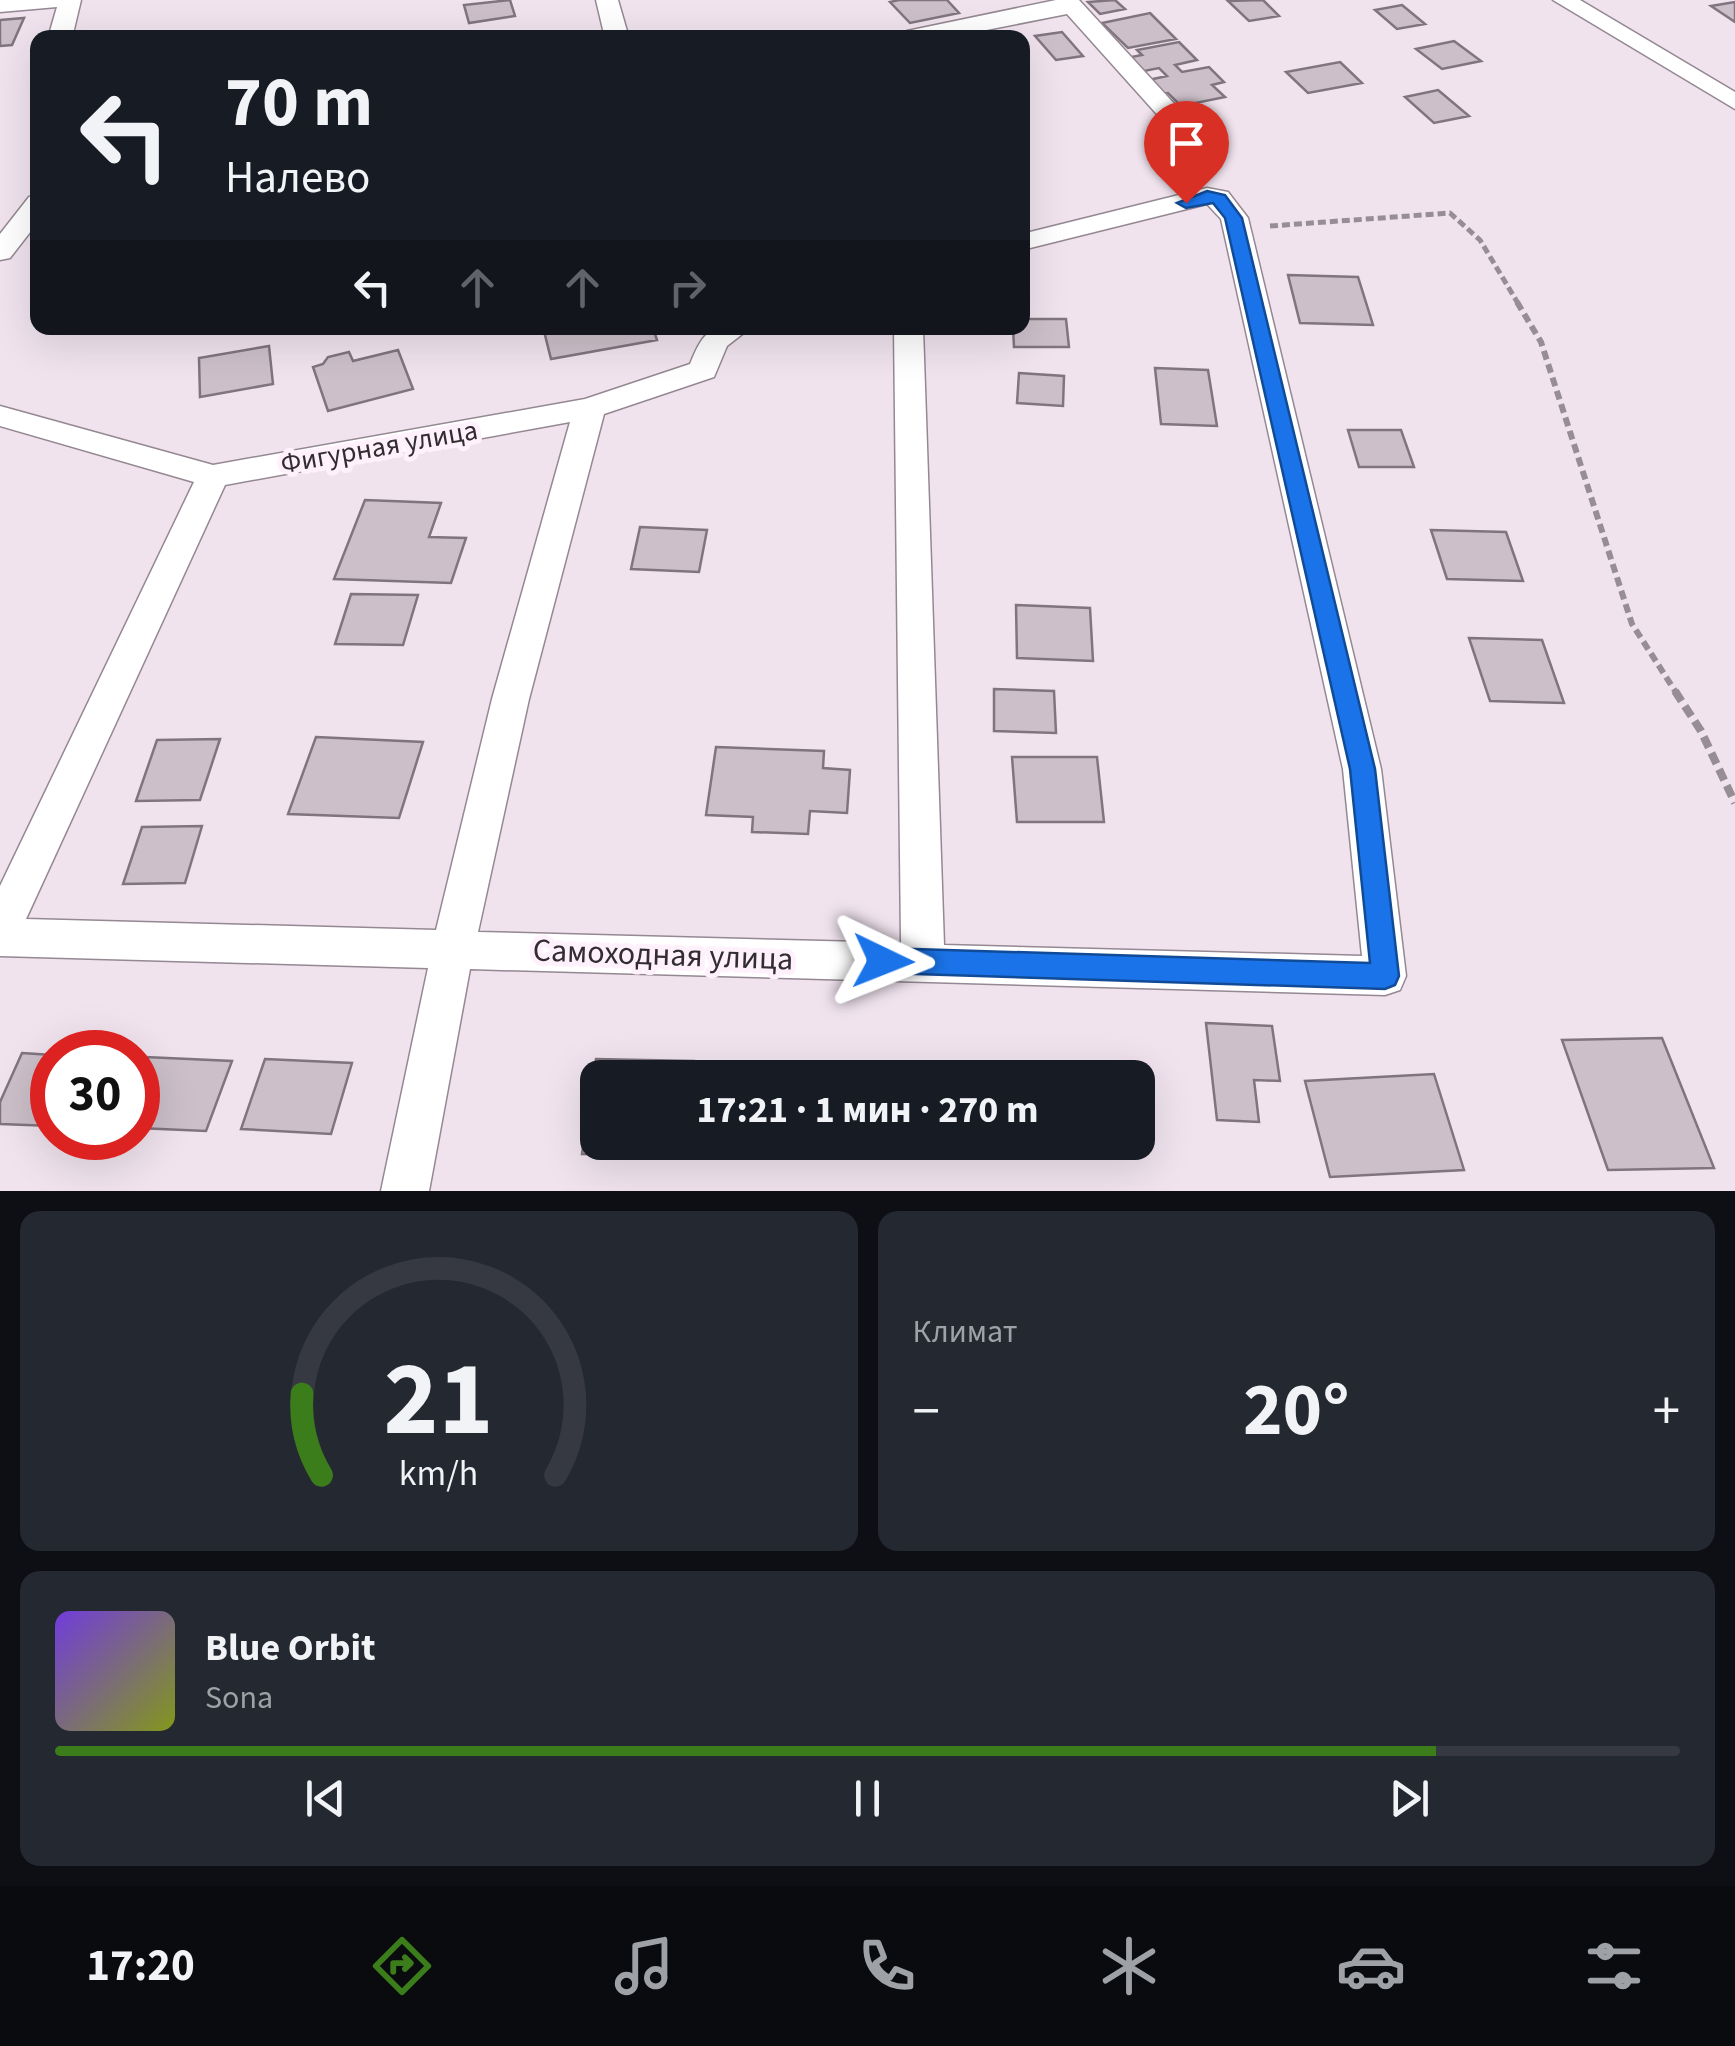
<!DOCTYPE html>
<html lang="ru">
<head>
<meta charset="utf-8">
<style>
	body { margin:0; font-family:"Source Sans 3",sans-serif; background:#242831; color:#f1f3f6; height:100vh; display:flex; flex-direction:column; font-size:38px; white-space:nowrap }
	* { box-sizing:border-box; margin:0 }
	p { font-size:32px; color:#9ea1a6 }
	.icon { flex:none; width:55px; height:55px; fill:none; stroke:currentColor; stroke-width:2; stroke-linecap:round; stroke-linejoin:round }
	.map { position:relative; height:1191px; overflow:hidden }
	.panel { display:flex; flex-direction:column; gap:20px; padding:20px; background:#0d0f14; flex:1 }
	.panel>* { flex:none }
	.hud { position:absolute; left:30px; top:30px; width:1000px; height:305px; border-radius:20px; box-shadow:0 10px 40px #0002; background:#171b24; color:#f1f3f6; overflow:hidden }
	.speed { position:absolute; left:30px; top:1030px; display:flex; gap:20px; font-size:50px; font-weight:700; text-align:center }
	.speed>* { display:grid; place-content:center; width:130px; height:130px; border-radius:50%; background:#171b24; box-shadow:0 10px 40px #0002; line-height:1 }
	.speed .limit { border:15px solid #d22; background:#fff; color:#111 }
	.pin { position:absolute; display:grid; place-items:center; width:85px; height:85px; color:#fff; margin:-102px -42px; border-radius:50% 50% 50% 0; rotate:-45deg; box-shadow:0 0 10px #0007 }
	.pin .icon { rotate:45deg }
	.me { position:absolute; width:110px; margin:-55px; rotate:92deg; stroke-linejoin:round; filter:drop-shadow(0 0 8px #0008) }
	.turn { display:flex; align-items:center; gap:35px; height:210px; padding:0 30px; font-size:45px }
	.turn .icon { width:130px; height:130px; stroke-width:2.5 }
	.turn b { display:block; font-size:70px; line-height:85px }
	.lanes { display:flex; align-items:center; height:95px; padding:0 30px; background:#0003; justify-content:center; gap:50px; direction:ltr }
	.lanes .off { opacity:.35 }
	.big { font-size:75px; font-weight:700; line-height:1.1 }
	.panel .widget { flex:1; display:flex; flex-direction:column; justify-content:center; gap:15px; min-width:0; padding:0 35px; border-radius:20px; background:#242831 }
	.panel .dial { align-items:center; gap:0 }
	.dial svg { height:260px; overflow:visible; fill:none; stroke:#363941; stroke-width:7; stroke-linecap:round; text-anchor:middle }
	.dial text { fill:#f1f3f6; stroke:none }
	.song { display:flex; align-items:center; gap:30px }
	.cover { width:120px; height:120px; border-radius:15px; background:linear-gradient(135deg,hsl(260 70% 55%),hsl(70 70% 35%)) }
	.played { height:10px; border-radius:5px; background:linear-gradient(90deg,#3b7c1b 85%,#363941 85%) }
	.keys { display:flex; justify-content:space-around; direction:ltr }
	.heat { display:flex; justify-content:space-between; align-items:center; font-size:55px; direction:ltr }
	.panel .tiles { flex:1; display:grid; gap:20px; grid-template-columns:1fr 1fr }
	.widget:last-child { grid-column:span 2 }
	.trip { position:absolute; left:580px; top:1060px; width:575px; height:100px; border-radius:20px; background:#171b24; box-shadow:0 10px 40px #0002; font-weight:700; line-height:100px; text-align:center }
	.dock { display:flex; height:160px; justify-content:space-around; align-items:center; background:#090b0e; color:#9ea1a6 }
	.dock .icon { width:70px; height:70px }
	.dock .active { color:#3b7c1b }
	.dock b { font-size:45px; color:#f1f3f6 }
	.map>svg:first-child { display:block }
</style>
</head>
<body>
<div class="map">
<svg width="1735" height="1191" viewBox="0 0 1735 1191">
	<rect width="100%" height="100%" fill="#f0e3ee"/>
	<path fill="#ccbfc9" stroke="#80757e" stroke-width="2.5" d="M510 0 515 16 469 23 464 5Z
		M899 0H947L959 13 910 23 890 2Z
		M1115 0 1125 9 1100 14 1088 2Z
		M1263 0 1279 16 1249 21 1228 1Z
		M1735 2V22L1711 6Z
		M1402 5 1425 24 1397 29 1375 10Z
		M1150 13 1176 39 1128 48 1102 23Z
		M24 18 12 45 0 46V20Z
		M1062 32 1083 56 1056 60 1035 36Z
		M1454 41 1481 61 1442 69 1416 49Z
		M1179 42 1197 60 1175 65 1182 72 1209 67 1224 82 1212 85 1225 97 1181 106 1168 93 1152 95 1139 82 1167 76 1159 68 1134 73 1121 59 1142 55 1137 50Z
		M1340 62 1362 83 1308 93 1286 72Z
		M1438 90 1469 116 1434 123 1405 97Z
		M1288 275 1358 277 1373 325 1300 323Z
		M1022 319H1066L1069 347H1014L1013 328H1022Z
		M564 328H653L657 340 551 359 544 331Z
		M269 346 273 384 200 397 199 358Z
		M398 350 413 389 328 411 313 367 323 364 328 357 349 352 353 361Z
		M1155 368 1208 370 1217 426 1161 424Z
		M1019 373 1064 376 1063 406 1017 403Z
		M1348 430H1401L1414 467H1359Z
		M365 500 441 503 429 537 466 538 451 583 334 579Z
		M640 527 707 530 699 572 631 569Z
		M1431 530 1506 532 1523 581 1447 579Z
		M351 594 418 595 403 645 335 644Z
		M1016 605 1090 608 1093 661 1017 658Z
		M1469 638 1542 640 1564 703 1490 701Z
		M994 689 1054 691 1056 733 994 731Z
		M316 737 423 742 399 818 288 814Z
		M220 739 200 800 136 801 157 740Z
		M716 747 824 751 823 768 850 770 847 813 810 811 808 834 752 832 753 817 706 815Z
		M1012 757H1097L1104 822H1017Z
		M202 826 185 883 123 884 142 827Z
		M1206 1023 1272 1026 1280 1081 1254 1080 1259 1122 1217 1120Z
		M1662 1038 1714 1168 1608 1170 1562 1040Z
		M22 1053 52 1055V1126L0 1124V1102Z
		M145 1057 232 1061 206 1131 138 1128V1076Z
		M265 1059 352 1063 331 1134 241 1129Z
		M596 1059 694 1061 693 1078H598V1142H686L685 1156 582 1154Z
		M1434 1074 1464 1170 1330 1177 1305 1081Z"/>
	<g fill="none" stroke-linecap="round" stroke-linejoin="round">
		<defs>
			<path id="minor" d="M0 0H81L72 38H48L57 7 0 12Z
				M596 0H618L629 38H605Z
				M1056 0H1079L1189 120 1193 125 1189 130H1171L1067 14 946 38H896L907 31Z
				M1553 0H1580L1735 92V109Z
				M1207 188 1228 192 1248 218 1381 769 1406 976 1400 990 1385 995 470 969 429 1191H381L428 968 0 956V886L194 482 0 426V406L213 465 585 399 690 364C705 327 711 326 750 328L727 346 714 377 604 414 529 699 478 932 901 943 894 328H923L944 945 1362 956 1343 769 1221 219 1207 204 1022 250V234ZM570 422 492 699 436 930 26 919 225 485Z
				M38 195V222L10 258 0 260V234L29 197Z"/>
		</defs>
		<use href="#minor" stroke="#948892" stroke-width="3"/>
		<path stroke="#978e95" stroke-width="5" stroke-dasharray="8 4" stroke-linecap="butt" d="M1196 146 1208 170
			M1270 226 1450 213 1480 240 1519 305"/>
		<path stroke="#978e95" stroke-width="6" stroke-dasharray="9 5" stroke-linecap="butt" d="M1517 302 1541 342 1632 624 1677 694"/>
		<path stroke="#978e95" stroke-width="8" stroke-dasharray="12 6" stroke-linecap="butt" d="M1675 691 1701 731 1735 803"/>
		<use href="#minor" fill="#fff" fill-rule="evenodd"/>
	</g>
	<path fill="#1a73e8" stroke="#114b97" stroke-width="2.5" d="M1207 191 1225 195 1242 218 1375 769 1399 976 1395 985 1385 989 883 973 873 969 869 961 873 952 883 948 1370 963 1350 769 1225 218 1213 203 1186 208 1177 203Z"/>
	<g text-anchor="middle" stroke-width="10" stroke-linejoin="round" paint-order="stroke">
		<g font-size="28" fill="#322d31" stroke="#fef1fb">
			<text transform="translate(379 446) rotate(-10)" y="10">Фигурная улица</text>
		</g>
		<g font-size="32" fill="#322d31" stroke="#fef1fb">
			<text transform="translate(663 954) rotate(2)" y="11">Самоходная улица</text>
		</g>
	</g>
</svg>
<div class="speed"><div class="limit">30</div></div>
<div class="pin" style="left:1186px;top:203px;background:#d93025"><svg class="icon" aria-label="arrive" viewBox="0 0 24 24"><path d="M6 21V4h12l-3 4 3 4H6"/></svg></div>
<svg class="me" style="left:883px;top:961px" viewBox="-20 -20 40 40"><path d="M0-17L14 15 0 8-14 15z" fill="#1a73e8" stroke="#fff" stroke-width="4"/></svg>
<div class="trip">17:21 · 1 мин · 270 m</div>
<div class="hud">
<div class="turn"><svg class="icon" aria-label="left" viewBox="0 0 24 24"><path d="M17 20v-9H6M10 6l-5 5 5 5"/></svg><div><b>70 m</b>Налево</div></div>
<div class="lanes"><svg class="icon" aria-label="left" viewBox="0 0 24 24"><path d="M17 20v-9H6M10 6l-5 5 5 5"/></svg><svg class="icon off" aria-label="ahead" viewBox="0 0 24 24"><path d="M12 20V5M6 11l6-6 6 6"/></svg><svg class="icon off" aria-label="ahead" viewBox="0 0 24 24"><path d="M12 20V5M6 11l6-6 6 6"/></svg><svg class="icon off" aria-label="right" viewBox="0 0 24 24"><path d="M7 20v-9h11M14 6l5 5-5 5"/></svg></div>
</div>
</div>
<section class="panel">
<div class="tiles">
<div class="widget dial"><svg viewBox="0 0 100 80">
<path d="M14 69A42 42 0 1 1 86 69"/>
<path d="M14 69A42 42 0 0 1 8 44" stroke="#3b7c1b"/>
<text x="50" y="56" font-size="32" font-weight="700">21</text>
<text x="50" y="72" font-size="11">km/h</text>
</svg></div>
<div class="widget"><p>Климат</p>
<div class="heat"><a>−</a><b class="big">20°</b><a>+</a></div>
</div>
<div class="widget">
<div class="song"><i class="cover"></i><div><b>Blue Orbit</b><p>Sona</p></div></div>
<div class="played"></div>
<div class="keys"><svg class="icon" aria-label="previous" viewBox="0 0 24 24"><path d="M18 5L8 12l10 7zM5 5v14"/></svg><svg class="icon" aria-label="pause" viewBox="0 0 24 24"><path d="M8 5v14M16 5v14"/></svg><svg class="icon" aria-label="next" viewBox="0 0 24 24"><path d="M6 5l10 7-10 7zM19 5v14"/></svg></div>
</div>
</div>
</section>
<nav class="dock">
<b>17:20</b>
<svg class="icon active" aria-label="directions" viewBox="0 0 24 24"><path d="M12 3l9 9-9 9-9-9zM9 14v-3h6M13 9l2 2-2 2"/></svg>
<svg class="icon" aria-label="music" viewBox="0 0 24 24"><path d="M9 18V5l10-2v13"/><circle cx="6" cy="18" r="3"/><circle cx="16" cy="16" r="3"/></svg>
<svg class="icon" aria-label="phone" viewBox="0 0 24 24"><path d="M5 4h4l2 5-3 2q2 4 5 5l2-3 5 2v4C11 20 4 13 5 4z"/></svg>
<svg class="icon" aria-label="climate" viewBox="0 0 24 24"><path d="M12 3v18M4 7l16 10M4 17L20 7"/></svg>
<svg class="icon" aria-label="car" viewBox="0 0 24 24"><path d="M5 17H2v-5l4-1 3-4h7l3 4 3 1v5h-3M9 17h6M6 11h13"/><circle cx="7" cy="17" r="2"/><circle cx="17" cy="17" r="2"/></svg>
<svg class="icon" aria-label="filters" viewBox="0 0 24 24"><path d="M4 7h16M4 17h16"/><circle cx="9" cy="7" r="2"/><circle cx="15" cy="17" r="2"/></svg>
</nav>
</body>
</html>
